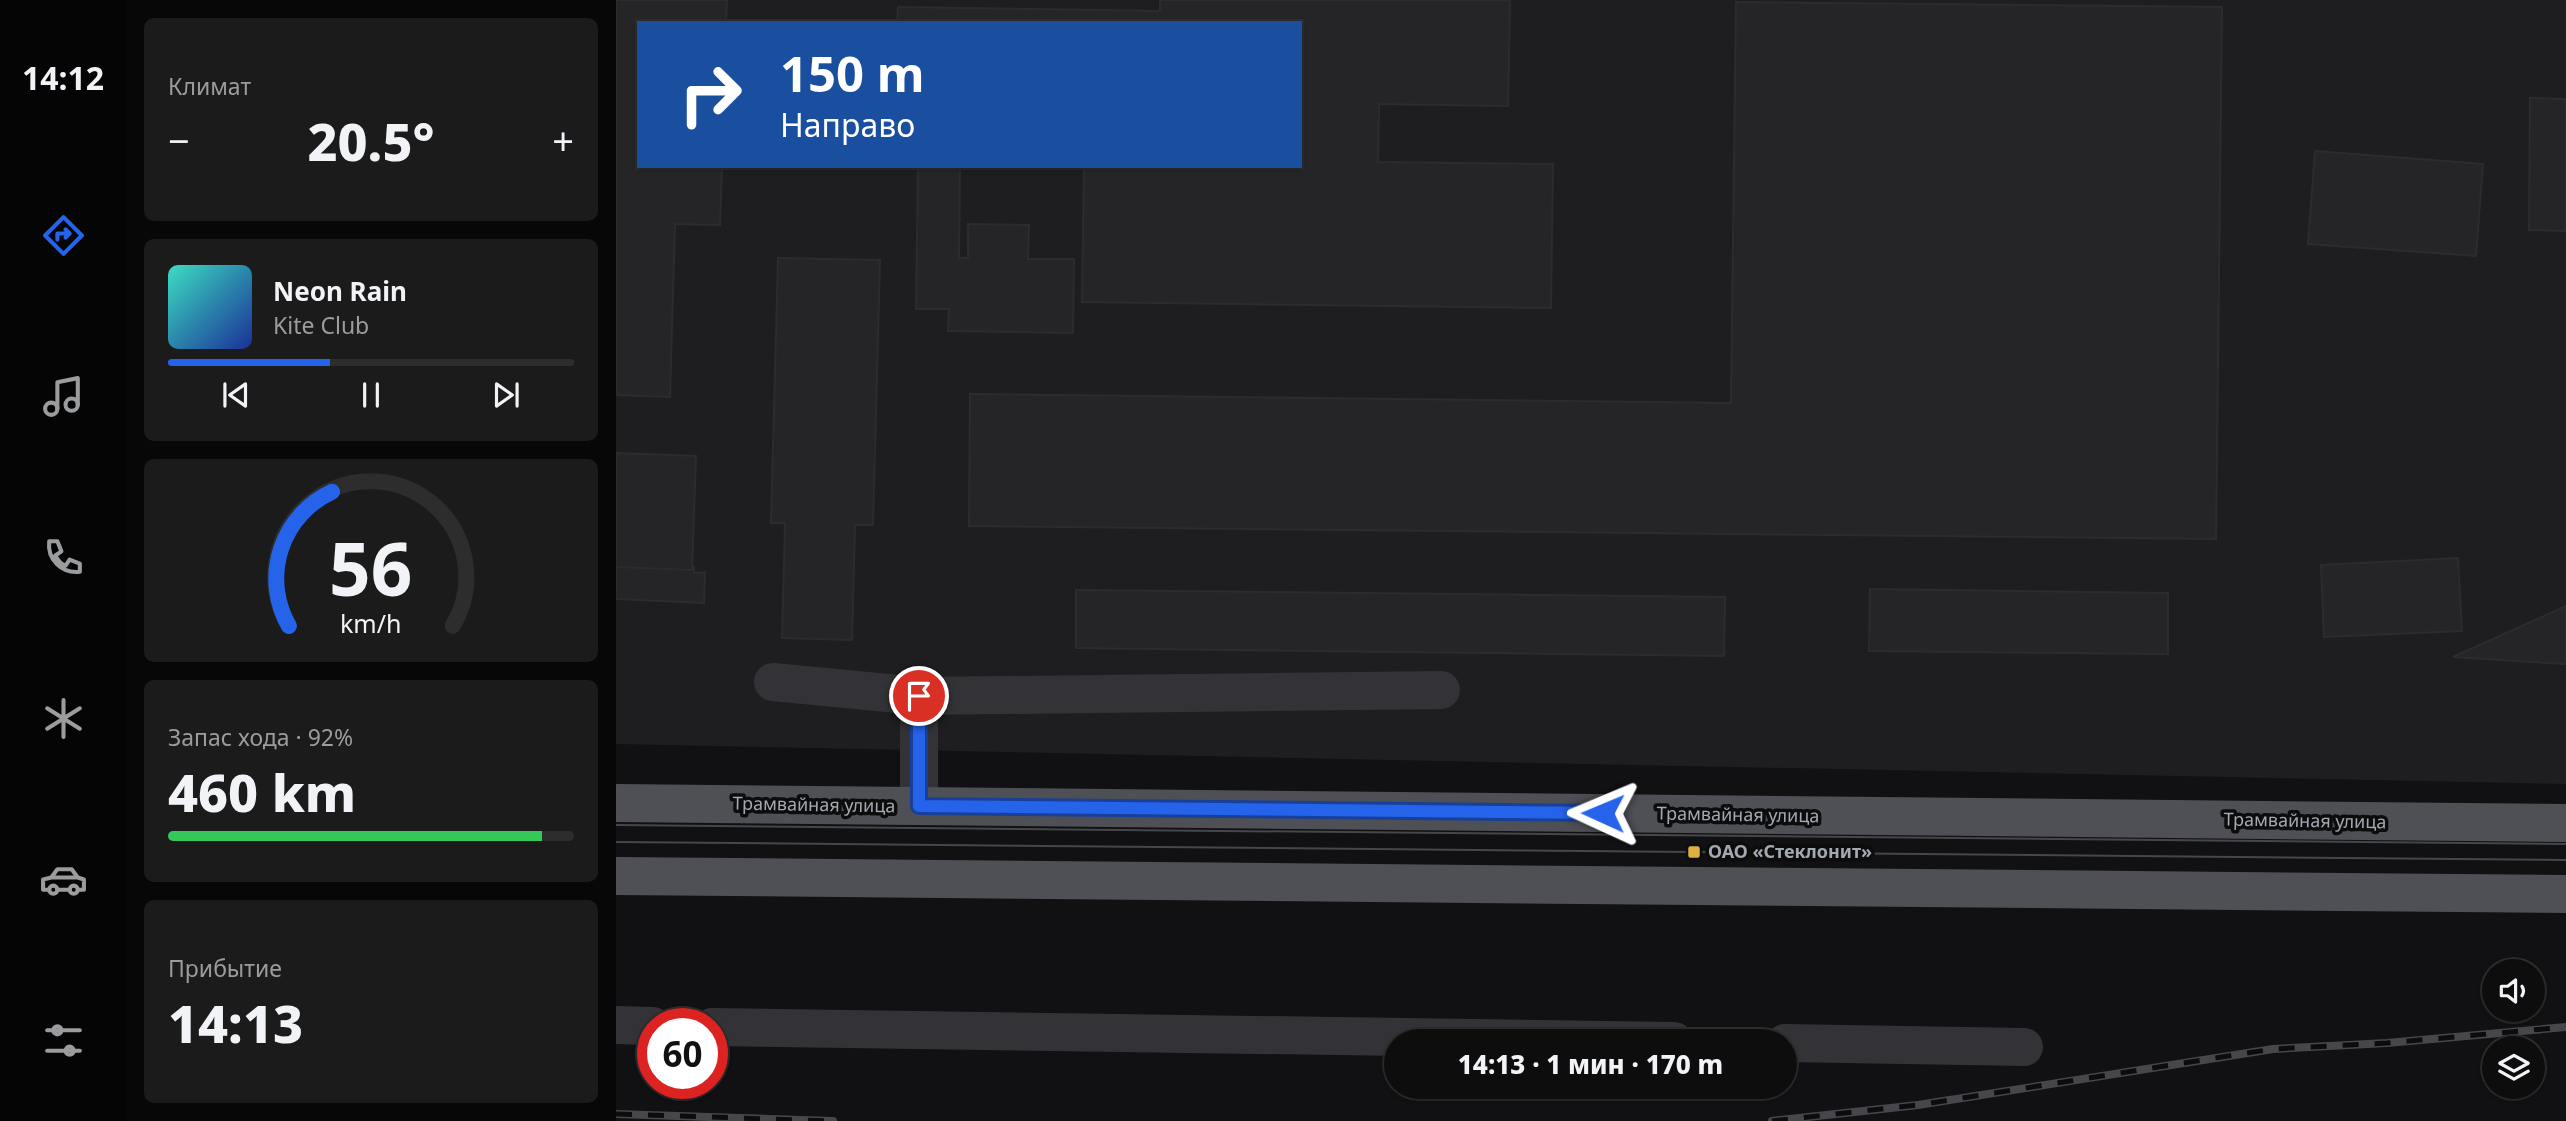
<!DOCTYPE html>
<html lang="ru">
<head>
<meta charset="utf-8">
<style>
	body { margin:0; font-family:"Noto Sans",sans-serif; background:#1b1b1c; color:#f1f3f6; height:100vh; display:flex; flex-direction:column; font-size:26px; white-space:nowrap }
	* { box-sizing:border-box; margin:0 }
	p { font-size:23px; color:#9a9c9e }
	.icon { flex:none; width:38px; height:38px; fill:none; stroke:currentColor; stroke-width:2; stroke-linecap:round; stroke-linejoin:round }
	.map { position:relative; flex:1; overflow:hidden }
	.drawer { display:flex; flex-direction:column; gap:18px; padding:18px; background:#070708; width:490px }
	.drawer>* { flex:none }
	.hud { position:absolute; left:21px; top:21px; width:665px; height:147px; border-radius:0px; box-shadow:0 2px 5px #0004,0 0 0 2px #2d2d2e; background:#1a4fa0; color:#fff; overflow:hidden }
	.controls { position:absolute; left:1866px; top:959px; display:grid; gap:14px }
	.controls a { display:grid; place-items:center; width:63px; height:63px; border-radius:50%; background:#0d0d0e; box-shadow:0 2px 5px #0004,0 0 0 2px #2d2d2e; font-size:35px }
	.speed { position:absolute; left:21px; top:1008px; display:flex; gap:14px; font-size:35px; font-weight:700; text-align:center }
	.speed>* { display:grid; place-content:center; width:91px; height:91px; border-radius:50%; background:#0d0d0e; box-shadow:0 2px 5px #0004,0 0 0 2px #2d2d2e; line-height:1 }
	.speed .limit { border:10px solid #d22; background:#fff; color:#111 }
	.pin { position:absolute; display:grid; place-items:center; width:60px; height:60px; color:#fff; margin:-30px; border:4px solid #fff; border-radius:50%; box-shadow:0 2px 7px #0007 }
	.me { position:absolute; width:77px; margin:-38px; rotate:271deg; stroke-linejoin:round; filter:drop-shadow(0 0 5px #0008) }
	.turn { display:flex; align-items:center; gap:24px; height:147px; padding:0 28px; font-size:32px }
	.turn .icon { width:91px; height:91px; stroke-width:2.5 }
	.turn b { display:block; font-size:49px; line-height:60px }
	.big { font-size:52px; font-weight:800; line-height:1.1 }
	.drawer .widget { flex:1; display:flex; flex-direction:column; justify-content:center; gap:10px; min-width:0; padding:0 24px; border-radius:10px; background:#1b1b1c }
	.drawer .dial { align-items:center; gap:0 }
	.dial svg { height:182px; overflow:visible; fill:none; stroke:#2d2d2e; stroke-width:7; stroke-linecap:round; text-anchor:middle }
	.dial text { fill:#f1f3f6; stroke:none }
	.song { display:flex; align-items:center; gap:21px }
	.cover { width:84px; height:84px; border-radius:10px; background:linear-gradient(135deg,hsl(170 70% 55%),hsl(230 70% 35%)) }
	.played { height:7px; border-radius:4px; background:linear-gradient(90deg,#2563eb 40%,#2d2d2e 40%) }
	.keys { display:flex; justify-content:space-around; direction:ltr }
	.heat { display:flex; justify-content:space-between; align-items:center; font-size:38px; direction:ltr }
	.charge { height:10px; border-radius:5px; background:linear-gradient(90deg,#34c759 92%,#2d2d2e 0) }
	.trip { position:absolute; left:768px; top:1029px; width:413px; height:70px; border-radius:35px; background:#0d0d0e; box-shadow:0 2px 5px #0004,0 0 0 2px #2d2d2e; font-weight:800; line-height:70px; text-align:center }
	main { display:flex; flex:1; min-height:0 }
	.tab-bar { display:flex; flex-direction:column; width:126px; justify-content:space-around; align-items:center; background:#050506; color:#9a9c9e }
	.tab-bar .icon { width:49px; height:49px }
	.tab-bar .active { color:#2563eb }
	.tab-bar b { font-size:32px; color:#f1f3f6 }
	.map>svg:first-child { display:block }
</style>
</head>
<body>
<main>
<nav class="tab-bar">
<b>14:12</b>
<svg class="icon active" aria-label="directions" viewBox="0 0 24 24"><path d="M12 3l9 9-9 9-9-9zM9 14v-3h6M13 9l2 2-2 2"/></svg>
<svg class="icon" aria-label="music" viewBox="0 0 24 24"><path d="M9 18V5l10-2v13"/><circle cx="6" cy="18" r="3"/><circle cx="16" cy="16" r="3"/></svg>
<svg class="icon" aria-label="phone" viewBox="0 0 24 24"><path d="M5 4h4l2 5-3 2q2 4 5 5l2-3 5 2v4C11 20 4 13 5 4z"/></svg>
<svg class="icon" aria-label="climate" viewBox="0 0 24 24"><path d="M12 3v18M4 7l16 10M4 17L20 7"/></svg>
<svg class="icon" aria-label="car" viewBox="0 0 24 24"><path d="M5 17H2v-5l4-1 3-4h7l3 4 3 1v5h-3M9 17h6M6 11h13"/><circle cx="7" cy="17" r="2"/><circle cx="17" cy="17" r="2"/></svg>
<svg class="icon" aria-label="filters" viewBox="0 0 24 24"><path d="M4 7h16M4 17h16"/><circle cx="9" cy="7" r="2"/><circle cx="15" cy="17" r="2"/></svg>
</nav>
<section class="drawer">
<div class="widget"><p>Климат</p>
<div class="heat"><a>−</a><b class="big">20.5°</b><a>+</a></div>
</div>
<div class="widget">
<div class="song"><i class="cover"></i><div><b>Neon Rain</b><p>Kite Club</p></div></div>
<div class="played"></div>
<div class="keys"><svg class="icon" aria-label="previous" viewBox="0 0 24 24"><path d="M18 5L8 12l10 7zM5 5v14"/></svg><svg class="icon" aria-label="pause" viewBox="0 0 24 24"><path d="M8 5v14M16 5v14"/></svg><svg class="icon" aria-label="next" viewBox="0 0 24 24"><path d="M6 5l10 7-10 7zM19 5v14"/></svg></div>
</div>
<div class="widget dial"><svg viewBox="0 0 100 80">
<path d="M14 69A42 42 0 1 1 86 69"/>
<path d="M14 69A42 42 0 0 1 33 10" stroke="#2563eb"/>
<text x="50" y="56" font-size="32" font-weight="700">56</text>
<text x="50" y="72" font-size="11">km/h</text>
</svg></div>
<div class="widget"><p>Запас хода · 92%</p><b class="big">460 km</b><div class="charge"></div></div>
<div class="widget"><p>Прибытие</p><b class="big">14:13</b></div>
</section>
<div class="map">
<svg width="1950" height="1121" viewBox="0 0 1950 1121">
	<rect width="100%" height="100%" fill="#111113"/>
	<path fill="#1e1d1f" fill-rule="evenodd" d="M0 0H1950V784L0 744ZM23 23H684V166H23Z"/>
	<path fill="#252426" stroke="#2c2c2e" stroke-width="2" d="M0 0H111L110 23H23V166H106L104 225 59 224 54 397 0 395Z
		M544 0H894L892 106 763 104 762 162 937 164 935 308 466 302 468 166H684V23H281L282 7 544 11Z
		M1120 2 1606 7 1600 539 353 526 354 394 1115 403Z
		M1914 98 1950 99V231L1913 230Z
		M1699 151 1867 164 1860 256 1692 244Z
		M302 166H344L343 258H352V224L413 225 412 259H458L457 333 332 331 333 309H300Z
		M162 258 264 260 257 525H239L236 640 166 638 169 523H155Z
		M0 453 80 456 76 570 0 567Z
		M1842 558 1846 631 1708 637 1705 565Z
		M76 566 78 567V573L89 572 88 603 0 599V567L76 570Z
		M1254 589 1552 593V654L1253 651Z
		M460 590 1109 597 1108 656 460 648Z
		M1950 606V664L1837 657Z"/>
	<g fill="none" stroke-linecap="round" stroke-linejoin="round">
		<path stroke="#333337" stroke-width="38" d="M157 682 303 696
			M303 806V696L825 690
			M0 1025 37 1026
			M96 1027 1058 1041
			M1169 1043 1408 1047"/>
		<path stroke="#4f5056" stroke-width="38" d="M0 803 1950 823
			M0 876 1950 894"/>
		<path stroke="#46474c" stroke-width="2" d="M0 825 1950 844
			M0 842 1950 860"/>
		<defs>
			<path id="rail" d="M0 1114 217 1121
				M1156 1121 1302 1105 1657 1049 1771 1043 1950 1027"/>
		</defs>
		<use href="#rail" stroke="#46474c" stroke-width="8"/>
		<use href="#rail" stroke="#0c0c0d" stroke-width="5" stroke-dasharray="16" stroke-linecap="butt"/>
	</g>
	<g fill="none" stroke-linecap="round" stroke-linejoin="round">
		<defs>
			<path id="route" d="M303 696V806L987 813"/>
		</defs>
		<use href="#route" stroke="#184099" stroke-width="18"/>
		<use href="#route" stroke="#2563eb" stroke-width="12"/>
	</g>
	<rect fill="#dbb141" stroke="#0c0c0d" stroke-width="2.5" x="1071" y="845" width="14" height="14" rx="3.5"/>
	<g text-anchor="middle" stroke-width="7" stroke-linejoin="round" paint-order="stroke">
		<g font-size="18" fill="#a4a8b2" stroke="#0c0c0d">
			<text transform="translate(198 805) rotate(1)" y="6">Трамвайная улица</text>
			<text transform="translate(1122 815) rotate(1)" y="6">Трамвайная улица</text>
			<text transform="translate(1689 821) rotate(1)" y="6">Трамвайная улица</text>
		</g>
		<g font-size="18" font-weight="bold" fill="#a4a8b2" stroke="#0c0c0d" text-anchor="start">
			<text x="1092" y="858">ОАО «Стеклонит»</text>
		</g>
	</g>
</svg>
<div class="controls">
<a><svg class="icon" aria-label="sound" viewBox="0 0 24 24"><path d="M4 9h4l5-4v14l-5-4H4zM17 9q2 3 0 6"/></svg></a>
<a><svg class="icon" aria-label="layers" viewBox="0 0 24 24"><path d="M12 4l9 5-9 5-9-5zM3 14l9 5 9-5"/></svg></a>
</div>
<div class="speed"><div class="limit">60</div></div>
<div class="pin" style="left:303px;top:696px;background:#d93025"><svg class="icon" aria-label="arrive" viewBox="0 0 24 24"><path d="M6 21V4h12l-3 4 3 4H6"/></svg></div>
<svg class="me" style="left:987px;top:813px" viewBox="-20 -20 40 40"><path d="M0-17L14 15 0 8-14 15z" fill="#2563eb" stroke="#fff" stroke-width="4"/></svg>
<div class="trip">14:13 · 1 мин · 170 m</div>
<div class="hud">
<div class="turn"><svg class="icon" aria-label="right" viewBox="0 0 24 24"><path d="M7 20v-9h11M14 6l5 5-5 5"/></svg><div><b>150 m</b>Направо</div></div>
</div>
</div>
</main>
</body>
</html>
